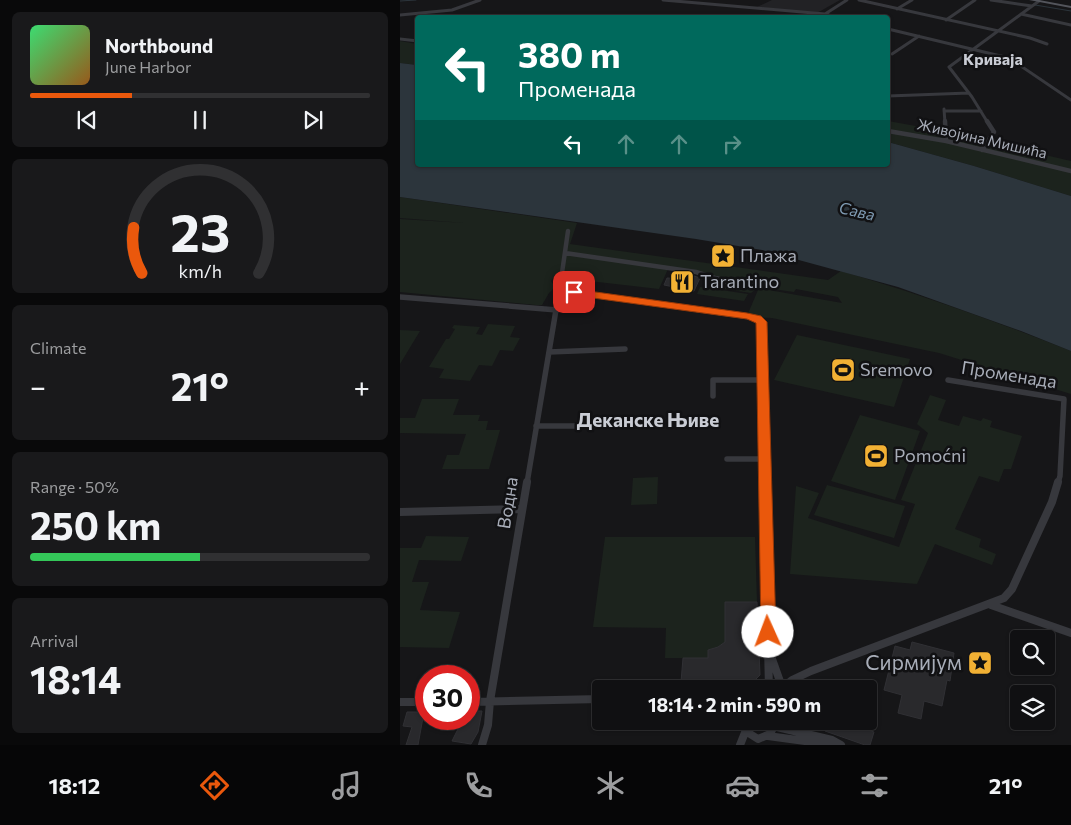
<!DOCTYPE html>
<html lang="en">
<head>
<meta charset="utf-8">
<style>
	body { margin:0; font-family:Commissioner,sans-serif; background:#19191b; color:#f1f3f6; height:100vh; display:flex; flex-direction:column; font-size:19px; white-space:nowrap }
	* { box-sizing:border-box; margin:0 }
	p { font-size:16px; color:#9c9d9f }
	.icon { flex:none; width:28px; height:28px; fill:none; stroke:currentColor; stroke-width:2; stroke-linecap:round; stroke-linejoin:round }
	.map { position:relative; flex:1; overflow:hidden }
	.drawer { display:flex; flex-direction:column; gap:12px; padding:12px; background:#09090a; width:400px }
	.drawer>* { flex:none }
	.banner { position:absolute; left:15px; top:15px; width:475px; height:152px; border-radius:5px; box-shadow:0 1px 4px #0004,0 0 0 1px #303032; background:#00695c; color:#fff; overflow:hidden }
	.tools { position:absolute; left:610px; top:630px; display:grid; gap:10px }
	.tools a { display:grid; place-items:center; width:45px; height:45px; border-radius:5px; background:#101012; box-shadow:0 1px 4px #0004,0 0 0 1px #303032; font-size:25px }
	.speed { position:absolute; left:15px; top:665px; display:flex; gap:10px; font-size:25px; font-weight:700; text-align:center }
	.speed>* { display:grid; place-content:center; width:65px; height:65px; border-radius:50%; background:#101012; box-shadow:0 1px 4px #0004,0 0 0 1px #303032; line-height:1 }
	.speed .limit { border:8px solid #d22; background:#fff; color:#111 }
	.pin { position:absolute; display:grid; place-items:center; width:42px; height:42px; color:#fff; margin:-21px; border-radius:10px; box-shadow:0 2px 8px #0006 }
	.me { position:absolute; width:55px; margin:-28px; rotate:358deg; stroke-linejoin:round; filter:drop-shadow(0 0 4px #0008) }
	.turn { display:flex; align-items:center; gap:18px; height:105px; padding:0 20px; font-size:22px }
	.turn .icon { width:65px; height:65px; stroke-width:2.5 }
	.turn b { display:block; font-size:35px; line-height:42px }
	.lanes { display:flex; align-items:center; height:48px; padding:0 20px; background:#0003; justify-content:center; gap:25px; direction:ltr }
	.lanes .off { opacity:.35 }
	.big { font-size:38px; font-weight:700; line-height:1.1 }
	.drawer .widget { flex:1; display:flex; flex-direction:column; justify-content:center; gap:8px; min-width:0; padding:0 18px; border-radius:8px; background:#19191b }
	.drawer .dial { align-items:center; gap:0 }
	.dial svg { height:130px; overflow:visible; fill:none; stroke:#303032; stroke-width:7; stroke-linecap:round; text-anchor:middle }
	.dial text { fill:#f1f3f6; stroke:none }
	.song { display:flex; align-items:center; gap:15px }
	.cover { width:60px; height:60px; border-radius:8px; background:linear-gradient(135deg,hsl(140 70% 55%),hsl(30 70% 35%)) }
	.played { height:5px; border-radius:2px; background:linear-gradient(90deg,#ea580c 30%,#303032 30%) }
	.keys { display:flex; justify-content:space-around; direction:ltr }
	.heat { display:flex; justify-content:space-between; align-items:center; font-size:28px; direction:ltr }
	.charge { height:8px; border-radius:4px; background:linear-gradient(90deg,#34c759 50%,#303032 0) }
	.trip { position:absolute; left:192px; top:680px; width:285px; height:50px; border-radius:5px; background:#101012; box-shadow:0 1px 4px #0004,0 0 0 1px #303032; font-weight:700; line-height:50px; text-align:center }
	.tab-bar { display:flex; height:80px; justify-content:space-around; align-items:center; background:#060607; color:#9c9d9f }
	.tab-bar .icon { width:35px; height:35px }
	.tab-bar .selected { color:#ea580c }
	.tab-bar b { font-size:22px; color:#f1f3f6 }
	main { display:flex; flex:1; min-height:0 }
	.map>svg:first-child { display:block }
</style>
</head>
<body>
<main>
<section class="drawer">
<div class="widget">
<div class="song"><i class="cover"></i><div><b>Northbound</b><p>June Harbor</p></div></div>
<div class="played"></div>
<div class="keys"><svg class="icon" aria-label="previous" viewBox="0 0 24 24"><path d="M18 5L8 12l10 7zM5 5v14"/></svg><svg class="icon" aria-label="pause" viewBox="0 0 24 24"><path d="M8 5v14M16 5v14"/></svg><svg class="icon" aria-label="next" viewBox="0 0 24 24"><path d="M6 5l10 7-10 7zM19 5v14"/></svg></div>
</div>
<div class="widget dial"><svg viewBox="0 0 100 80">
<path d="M14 69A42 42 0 1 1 86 69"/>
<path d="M14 69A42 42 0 0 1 9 41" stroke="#ea580c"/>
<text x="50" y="56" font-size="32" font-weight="700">23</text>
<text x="50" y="72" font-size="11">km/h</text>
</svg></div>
<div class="widget"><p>Climate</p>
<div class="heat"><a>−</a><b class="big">21°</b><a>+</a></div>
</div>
<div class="widget"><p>Range · 50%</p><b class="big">250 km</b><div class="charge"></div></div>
<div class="widget"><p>Arrival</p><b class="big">18:14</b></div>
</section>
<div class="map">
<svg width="671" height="745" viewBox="0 0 671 745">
	<rect width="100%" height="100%" fill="#161618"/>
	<path fill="#222225" d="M372 0H440L417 13 357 7Z"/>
	<path fill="#1c231d" d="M0 41 17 44V65L0 63Z
		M488 121 532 129 671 161V196L574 166 488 142Z
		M0 197 177 223 170 244 428 280 441 271C519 294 595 321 671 351V394L539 353 372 318 350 317 347 316 358 290 363 289 442 303 438 297 396 289 394 292 359 287 351 293 318 288 321 283 307 274 268 269 259 289 163 278 165 265 151 281 155 287 149 293 142 305H136L0 292V219L65 223 0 218Z
		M300 287 348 294 344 301 297 294Z
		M88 324 115 326 110 337 120 338 113 351 100 350 92 366 79 365 70 381 39 378 44 369 29 367 46 339H49L55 329 52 328 54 325 80 327 76 334 82 335Z
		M0 330 20 331 0 364Z
		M397 335 510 359 494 407 374 380Z
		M530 395 546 400 538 420 559 426 563 416 581 421 583 418 592 421 590 427 622 436 611 469H604L599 482 579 476 555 529 581 539 579 547 596 554 592 565 535 544 517 584 390 574 396 486 419 493 408 518 499 547 515 504 501 500 528 433 517 424Z
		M22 399H59L53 415H80L78 421H88L86 430H100L89 469H42L47 455H59L66 434 0 433V418H15Z
		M460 415 520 431 495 500 431 481Z
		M258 477 257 504 231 505 233 478Z
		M427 485 505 506 494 538 414 515Z
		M26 536 69 537 61 561 19 560 12 582H29L20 610 60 612 49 648 0 647V548H21Z
		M205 537H355L357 602H325V642L318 647 308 650V658H265L266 628 193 627Z"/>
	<path fill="#2c353c" d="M0 63 17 65 18 165H488V142L574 166 671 196V351L621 331 498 287 362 250 296 239 0 197Z"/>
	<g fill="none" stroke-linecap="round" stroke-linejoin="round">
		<path stroke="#2c353c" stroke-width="1" d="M0 1 16 0
			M635 5 671 11"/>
	</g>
	<path fill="#29292c" stroke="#303034" d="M291 275 300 278 294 291 264 285 267 278 289 279Z
		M325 602H357L360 675 353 682H281L283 658H308V650L318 647 325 642Z
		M512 642 554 653 550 681 547 680 542 706 524 701 521 719 498 713 502 695 484 690 495 646 510 650Z
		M69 711H82L78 732 71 744 52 741 59 727 61 719H69Z
		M7 712H24L18 745H6L12 727 3 726Z
		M406 721H444L474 732 470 745H465L425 731 426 729Z"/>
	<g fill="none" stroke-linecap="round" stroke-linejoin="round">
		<path stroke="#37383d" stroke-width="3" d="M263 0 425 14 439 18
			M459 0 630 38 647 44
			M591 0 632 6
			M497 9 512 0
			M425 14 447 0
			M621 14 671 25
			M0 15 52 10 80 0
			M546 20 575 0
			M488 29 609 58 671 100
			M0 39 18 41
			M492 54 519 36
			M488 96 569 93
			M544 109 545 123
			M544 111H581
			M588 123 572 97 549 67 639 1"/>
		<path stroke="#37383d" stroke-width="4.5" d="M545 121 546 141
			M488 131 546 141 671 171
			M582 150 594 132 587 121
			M165 253 296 272 321 280
			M161 280 168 231"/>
		<path stroke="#37383d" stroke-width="5.5" d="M317 279 331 283 358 286
			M159 292 161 279
			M0 297 157 310
			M149 352 225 349
			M548 380 664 399 660 476 658 483
			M313 396V380H363
			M136 426H206
			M327 459H363
			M127 483 159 292H174L357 318 361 322 365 483"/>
		<path stroke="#37383d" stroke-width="8" d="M364 482 369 689
			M0 512 122 509
			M591 605 671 633
			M371 656 382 687
			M381 689 392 680 411 671 604 598 612 589 652 502 658 482
			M0 702H26
			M69 702 201 699
			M346 721 347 732 358 739 370 734 373 728 372 721
			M373 726 432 740 441 745
			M368 736 434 745
			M82 745 88 725 90 701 127 482
			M340 745 346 730"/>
		<path fill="#53555c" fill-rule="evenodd" d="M629 0H639L671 6V8Z"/>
	</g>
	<path fill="#ea580c" stroke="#983908" d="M174 289 347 313 361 316 367 322 376 632 373 637 368 638 363 637 361 632 356 323 347 319 171 295V290Z"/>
	<defs>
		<symbol id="sight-square" viewBox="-11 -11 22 22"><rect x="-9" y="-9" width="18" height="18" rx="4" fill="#f2b134" stroke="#111113"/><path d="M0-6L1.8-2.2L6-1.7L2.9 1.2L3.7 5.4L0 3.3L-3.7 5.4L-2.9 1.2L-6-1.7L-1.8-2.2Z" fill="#111"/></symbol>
		<symbol id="restaurant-square" viewBox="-11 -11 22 22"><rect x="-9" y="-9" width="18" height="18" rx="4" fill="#f2b134" stroke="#111113"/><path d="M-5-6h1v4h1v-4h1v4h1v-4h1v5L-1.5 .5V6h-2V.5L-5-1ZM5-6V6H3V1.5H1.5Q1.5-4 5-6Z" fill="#111"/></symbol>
		<symbol id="stadium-square" viewBox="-11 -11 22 22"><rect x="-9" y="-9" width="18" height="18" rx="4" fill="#f2b134" stroke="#111113"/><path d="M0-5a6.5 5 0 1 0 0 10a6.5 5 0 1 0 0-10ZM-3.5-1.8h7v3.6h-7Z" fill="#111"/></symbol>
	</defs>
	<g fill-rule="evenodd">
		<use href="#sight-square" x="309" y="242" width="28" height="28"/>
		<use href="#restaurant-square" x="268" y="268" width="28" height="28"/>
		<use href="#stadium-square" x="429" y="356" width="28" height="28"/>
		<use href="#stadium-square" x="462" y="442" width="28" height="28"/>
		<use href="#sight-square" x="566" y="649" width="28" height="28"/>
	</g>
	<g text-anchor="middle" stroke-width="5" stroke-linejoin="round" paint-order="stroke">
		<g font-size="15" fill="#a8adb8" stroke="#111113">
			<text transform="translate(582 139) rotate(13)" y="5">Живојина Мишића</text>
		</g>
		<g font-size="16" font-weight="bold" fill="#c9ccd4" stroke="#111113">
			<text x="593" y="65">Криваја</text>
		</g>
		<g font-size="16" font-style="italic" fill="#7f9bb3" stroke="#111113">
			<text transform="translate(457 211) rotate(13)" y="6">Сава</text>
		</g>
		<g font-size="18" fill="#a8adb8" stroke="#111113" text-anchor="start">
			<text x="340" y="262">Плажа</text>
			<text x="300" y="288">Tarantino</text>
			<text x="460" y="376">Sremovo</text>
			<text x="494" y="462">Pomoćni</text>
		</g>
		<g font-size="18" fill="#a8adb8" stroke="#111113">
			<text transform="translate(609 375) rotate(9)" y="6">Променада</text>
			<text transform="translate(108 503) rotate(-81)" y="6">Водна</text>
		</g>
		<g font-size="19" font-weight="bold" fill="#c9ccd4" stroke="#111113">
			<text x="248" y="427">Деканске Њиве</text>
		</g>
		<g font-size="21" fill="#a8adb8" stroke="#111113" text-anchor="end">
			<text x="562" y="670">Сирмијум</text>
		</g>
	</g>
</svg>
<div class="tools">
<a><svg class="icon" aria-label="search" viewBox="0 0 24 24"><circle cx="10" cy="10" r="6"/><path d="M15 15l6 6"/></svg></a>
<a><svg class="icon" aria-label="layers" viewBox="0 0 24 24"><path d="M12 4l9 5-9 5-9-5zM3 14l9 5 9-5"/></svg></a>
</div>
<div class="speed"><div class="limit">30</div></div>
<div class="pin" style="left:174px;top:292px;background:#d93025"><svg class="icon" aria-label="arrive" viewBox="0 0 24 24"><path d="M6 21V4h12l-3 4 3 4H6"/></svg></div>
<svg class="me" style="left:368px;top:632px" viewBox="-20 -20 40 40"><circle r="19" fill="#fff"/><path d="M0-13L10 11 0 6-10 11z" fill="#ea580c"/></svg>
<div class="trip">18:14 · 2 min · 590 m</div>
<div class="banner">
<div class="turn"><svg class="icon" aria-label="left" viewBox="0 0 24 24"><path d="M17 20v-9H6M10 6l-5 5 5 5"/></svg><div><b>380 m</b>Променада</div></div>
<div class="lanes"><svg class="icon" aria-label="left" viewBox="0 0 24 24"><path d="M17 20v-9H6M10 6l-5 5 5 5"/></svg><svg class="icon off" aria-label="ahead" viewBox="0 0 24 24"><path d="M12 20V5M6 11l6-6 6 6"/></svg><svg class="icon off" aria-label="ahead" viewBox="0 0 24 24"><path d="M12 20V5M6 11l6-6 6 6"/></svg><svg class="icon off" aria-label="right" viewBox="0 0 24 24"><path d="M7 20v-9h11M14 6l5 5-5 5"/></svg></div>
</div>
</div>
</main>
<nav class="tab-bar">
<b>18:12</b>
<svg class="icon selected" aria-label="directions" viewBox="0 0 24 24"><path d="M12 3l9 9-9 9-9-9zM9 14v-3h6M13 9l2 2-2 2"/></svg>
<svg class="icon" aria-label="music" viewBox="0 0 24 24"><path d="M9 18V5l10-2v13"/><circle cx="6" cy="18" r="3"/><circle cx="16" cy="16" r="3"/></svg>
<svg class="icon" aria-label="phone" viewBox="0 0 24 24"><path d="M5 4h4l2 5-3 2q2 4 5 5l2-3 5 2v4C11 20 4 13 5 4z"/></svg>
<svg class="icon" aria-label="climate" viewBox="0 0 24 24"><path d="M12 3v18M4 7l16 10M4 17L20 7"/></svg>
<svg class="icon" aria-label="car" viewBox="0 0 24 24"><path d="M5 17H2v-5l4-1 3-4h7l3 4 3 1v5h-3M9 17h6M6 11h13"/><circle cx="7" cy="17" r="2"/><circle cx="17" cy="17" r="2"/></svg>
<svg class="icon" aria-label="filters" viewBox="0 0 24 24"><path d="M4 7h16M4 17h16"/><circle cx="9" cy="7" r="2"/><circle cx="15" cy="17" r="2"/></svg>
<b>21°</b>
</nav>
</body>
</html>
